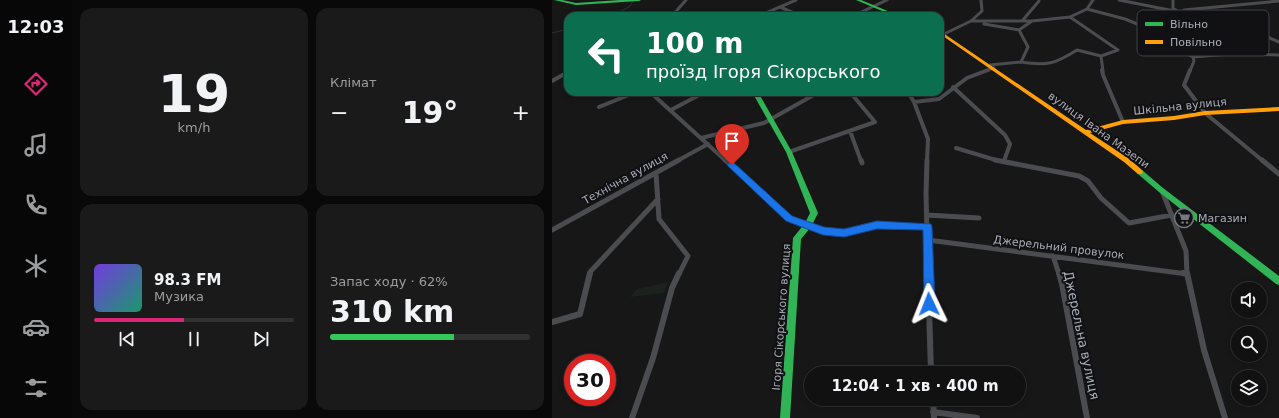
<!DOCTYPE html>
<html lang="uk">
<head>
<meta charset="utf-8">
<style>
	body { margin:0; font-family:"DejaVu Sans",sans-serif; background:#1a1a1a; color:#f1f3f6; height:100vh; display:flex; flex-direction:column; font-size:15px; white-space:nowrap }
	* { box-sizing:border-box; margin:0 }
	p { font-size:13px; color:#9c9d9f }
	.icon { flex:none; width:22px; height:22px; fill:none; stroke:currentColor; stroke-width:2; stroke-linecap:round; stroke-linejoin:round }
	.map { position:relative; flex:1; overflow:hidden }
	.sheet { display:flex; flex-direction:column; gap:8px; padding:8px; background:#090909; width:480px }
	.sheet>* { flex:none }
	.hud { position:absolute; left:12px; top:12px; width:380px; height:84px; border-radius:12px; box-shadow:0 2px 6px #0003,0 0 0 1px #303131; background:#0b6e4f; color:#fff; overflow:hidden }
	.tools { position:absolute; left:679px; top:282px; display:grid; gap:8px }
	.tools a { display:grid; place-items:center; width:36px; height:36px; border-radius:50%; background:#111; box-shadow:0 2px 6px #0003,0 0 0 1px #303131; font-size:20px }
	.speed { position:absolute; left:12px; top:354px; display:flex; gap:8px; font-size:20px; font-weight:700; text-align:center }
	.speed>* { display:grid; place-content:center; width:52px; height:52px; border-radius:50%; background:#111; box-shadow:0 2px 6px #0003,0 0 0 1px #303131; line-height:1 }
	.speed .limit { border:6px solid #d22; background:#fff; color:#111 }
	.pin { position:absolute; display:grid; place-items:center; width:34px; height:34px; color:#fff; margin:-41px -17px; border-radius:50% 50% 50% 0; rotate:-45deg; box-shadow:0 0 4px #0007 }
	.pin .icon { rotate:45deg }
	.me { position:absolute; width:44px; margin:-22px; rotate:358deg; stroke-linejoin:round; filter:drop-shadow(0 0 3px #0008) }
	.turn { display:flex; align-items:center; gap:14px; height:84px; padding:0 16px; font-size:18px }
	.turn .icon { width:52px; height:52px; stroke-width:2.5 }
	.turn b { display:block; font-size:28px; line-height:34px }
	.big { font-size:30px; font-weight:800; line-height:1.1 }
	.sheet .widget { flex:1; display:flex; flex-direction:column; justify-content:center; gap:6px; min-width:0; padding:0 14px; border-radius:12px; background:#1a1a1a }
	.sheet .dial { align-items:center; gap:0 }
	.dial b { font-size:52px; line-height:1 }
	.song { display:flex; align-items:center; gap:12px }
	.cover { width:48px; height:48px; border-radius:6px; background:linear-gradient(135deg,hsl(260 70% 55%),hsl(160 70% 35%)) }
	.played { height:4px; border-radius:2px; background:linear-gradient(90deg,#db2777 45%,#303131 45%) }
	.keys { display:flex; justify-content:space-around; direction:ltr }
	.heat { display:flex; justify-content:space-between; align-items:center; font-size:22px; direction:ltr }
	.charge { height:6px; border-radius:3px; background:linear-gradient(90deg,#34c759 62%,#303131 0) }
	.sheet .tiles { flex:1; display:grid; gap:8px; grid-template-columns:repeat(2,1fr) }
	.trip { position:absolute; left:252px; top:366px; width:222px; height:40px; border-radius:20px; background:#111; box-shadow:0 2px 6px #0003,0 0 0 1px #303131; font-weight:800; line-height:40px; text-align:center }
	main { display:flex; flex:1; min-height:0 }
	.tab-bar { display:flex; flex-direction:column; width:72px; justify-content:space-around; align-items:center; background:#070707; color:#9c9d9f }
	.tab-bar .icon { width:28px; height:28px }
	.tab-bar .on { color:#db2777 }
	.tab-bar b { font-size:18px; color:#f1f3f6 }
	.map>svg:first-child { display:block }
</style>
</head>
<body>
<main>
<nav class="tab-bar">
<b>12:03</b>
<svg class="icon on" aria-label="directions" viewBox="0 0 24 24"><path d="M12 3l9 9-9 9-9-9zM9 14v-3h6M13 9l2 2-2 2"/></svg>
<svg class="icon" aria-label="music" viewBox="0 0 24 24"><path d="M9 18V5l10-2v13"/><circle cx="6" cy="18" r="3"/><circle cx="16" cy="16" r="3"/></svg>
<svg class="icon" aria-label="phone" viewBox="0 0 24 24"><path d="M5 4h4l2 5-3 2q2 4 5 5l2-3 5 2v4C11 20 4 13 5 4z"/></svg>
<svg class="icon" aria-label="climate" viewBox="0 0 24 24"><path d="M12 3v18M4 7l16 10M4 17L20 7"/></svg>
<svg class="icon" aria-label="car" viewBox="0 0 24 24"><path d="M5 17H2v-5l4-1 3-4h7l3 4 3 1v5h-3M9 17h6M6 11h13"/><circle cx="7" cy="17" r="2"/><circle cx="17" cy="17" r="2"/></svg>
<svg class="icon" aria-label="filters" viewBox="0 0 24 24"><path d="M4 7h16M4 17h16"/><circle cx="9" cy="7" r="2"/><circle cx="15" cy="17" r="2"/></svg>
</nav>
<section class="sheet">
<div class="tiles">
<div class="widget dial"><b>19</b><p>km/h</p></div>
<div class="widget"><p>Клімат</p>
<div class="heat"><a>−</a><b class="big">19°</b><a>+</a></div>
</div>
<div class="widget">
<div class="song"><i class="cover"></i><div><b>98.3 FM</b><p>Музика</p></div></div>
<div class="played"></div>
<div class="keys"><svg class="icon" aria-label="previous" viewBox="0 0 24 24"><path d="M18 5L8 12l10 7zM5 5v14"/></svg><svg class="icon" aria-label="pause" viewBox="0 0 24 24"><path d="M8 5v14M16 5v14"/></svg><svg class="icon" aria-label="next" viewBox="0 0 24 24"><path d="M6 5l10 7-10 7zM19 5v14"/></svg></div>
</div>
<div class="widget"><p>Запас ходу · 62%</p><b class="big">310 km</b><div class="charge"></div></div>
</div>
</section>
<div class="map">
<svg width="727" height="418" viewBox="0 0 727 418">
	<rect width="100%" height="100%" fill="#171717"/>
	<path fill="#1b211c" d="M116 282 112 293 78 297 85 289Z"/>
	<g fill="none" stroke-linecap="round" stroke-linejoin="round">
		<path stroke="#2a3239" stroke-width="1" d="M59 16 77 7 82 0
			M0 33 16 29"/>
		<path stroke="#4b4c50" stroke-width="3" d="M567 0 683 23 727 42
			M621 0V9L624 10
			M228 7 249 16
			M535 9 573 19 585 24 613 43 641 57 642 61 638 71
			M632 10 727 1
			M120 16 134 0
			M207 16 244 0
			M301 16 335 0
			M518 17 566 50 549 56 551 71
			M419 21H479
			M470 21 487 1
			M432 24 467 30
			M392 34 419 21 430 11 429 0
			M641 57 678 54 727 55
			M469 62C495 66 503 64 525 50L549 56
			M438 65 469 62 476 47 467 30 480 21 518 17 535 9 541 0
			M433 71 442 68"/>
		<path stroke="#4b4c50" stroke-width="4" d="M550 70 551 75 571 122
			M638 70 632 85 653 113 711 161
			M0 81 16 72
			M401 87 453 135 458 144 452 161
			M98 92 174 161
			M356 92 362 102 376 139 375 161
			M362 102 387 99 415 78 436 70
			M47 107 84 92
			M119 110 149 94 148 92
			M298 131 309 161
			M149 138 212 123 267 92
			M404 148 447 161
			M237 152 323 122 298 92
			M125 161 156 144"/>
		<path stroke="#4b4c50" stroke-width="5" d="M173 160 237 218 271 231 292 233 325 225 375 227
			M309 160 310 163
			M375 160 374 194 376 274
			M443 160 527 176 536 181 549 198 577 223 620 215
			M710 160 727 174
			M104 173 107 219 136 256 127 274
			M610 191 634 251 635 274
			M375 215 427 218
			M0 230 127 160
			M376 240 635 274
			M501 256 507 274
			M38 274 39 271 106 199"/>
		<path stroke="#4b4c50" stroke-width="6" d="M376 273 379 373
			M507 273 510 284 535 418
			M631 273 635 274
			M635 273 652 350 673 418
			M0 322 28 314 38 273
			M381 399 382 418
			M381 412 425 418
			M80 418 101 358 120 288 127 273"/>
		<path fill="#30b455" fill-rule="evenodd" d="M2 0H10L24 3 68 0H89L87 1 24 5Z
			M304 0H309L348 16H342Z
			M200 92H206L240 152 266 213 259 227 249 239 238 418H228L241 238 253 223 258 213 234 152Z
			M586 170H590L611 188 727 276V285L724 284 607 192 586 174 585 172Z"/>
		<path fill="#ff9f0a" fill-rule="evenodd" d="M388 31 534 130 571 120 622 116 653 111 727 107V111L653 115 622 120 571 124 538 133 576 158 590 170 591 172 590 174H586L572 162 388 34Z"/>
	</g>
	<path fill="#1a73e8" stroke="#114b97" d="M180 162 182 163 240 216 272 227 292 229 325 221 379 224 380 227 383 304 381 307 377 309 374 307 372 304 371 230 325 229 292 237 271 235 234 221 177 167 175 165 177 163Z"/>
	<defs>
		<symbol id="supermarket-ring" viewBox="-11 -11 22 22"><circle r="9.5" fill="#111113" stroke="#757880" stroke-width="1.5"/><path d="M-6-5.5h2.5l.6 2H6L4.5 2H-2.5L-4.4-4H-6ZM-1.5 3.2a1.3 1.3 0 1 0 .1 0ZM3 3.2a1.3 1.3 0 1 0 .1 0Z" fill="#757880"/></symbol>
	</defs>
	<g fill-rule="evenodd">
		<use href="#supermarket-ring" x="621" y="207" width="22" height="22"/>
	</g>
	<g text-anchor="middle" stroke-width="4" stroke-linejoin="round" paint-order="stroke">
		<g font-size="11" fill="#a8adb8" stroke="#111113">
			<text transform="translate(628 106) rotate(-6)" y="4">Шкільна вулиця</text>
			<text transform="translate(547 130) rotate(36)" y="4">вулиця Івана Мазепи</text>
			<text transform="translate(73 178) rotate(-29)" y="4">Технічна вулиця</text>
			<text transform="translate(507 247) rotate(7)" y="4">Джерельний провулок</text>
			<text transform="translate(229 317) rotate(-86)" y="4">Ігоря Сікорського вулиця</text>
		</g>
		<g font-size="11" fill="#a8adb8" stroke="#111113" text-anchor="start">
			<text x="646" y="222">Магазин</text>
		</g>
		<g font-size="13" fill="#a8adb8" stroke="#111113">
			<text transform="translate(530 335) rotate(78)" y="5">Джерельна вулиця</text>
		</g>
	</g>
	<rect x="585" y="10" width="132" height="46" rx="6" fill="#111113" stroke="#3e4045" stroke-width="1"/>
	<rect x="593" y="22" width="18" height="4" fill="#30b455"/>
	<rect x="593" y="40" width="18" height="4" fill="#ff9f0a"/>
	<g font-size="11" fill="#a8adb8">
		<text x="618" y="28">Вільно</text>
		<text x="618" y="46">Повільно</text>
	</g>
</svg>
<div class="tools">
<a><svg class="icon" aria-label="sound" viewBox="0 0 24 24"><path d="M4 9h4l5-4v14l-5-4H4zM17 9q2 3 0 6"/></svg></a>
<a><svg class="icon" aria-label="search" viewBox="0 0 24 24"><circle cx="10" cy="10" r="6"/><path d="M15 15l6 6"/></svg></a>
<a><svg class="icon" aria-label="layers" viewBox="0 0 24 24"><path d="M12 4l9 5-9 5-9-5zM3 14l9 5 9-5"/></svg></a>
</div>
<div class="speed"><div class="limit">30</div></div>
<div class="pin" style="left:180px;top:165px;background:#d93025"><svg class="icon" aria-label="arrive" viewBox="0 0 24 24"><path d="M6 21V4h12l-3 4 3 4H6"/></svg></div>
<svg class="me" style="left:377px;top:304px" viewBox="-20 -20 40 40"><path d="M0-17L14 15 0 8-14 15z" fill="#1a73e8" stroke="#fff" stroke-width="4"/></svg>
<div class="trip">12:04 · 1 хв · 400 m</div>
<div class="hud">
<div class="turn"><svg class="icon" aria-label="left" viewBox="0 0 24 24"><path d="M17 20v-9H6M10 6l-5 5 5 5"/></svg><div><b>100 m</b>проїзд Ігоря Сікорського</div></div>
</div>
</div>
</main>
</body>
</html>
